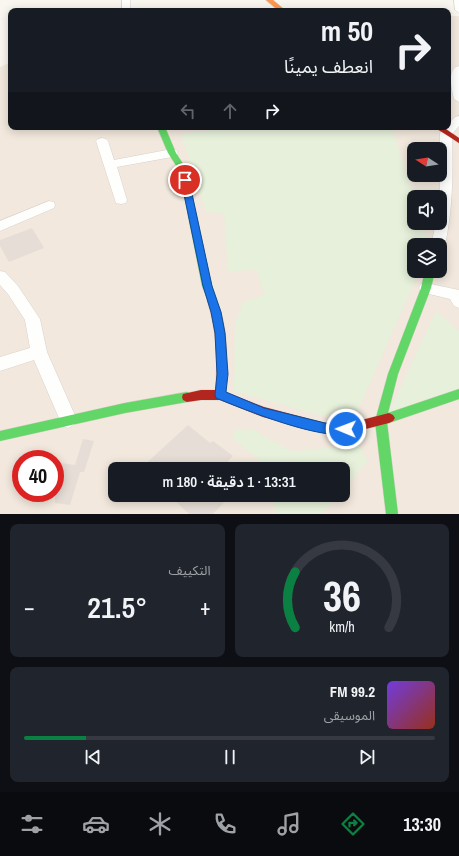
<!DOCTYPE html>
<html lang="ar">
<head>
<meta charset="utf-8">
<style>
	body { margin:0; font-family:"Archivo Narrow","Noto Sans Arabic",sans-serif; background:#20242c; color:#f1f3f6; direction:rtl; height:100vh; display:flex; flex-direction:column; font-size:15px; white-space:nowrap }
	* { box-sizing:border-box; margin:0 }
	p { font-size:13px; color:#9ea1a6 }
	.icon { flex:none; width:22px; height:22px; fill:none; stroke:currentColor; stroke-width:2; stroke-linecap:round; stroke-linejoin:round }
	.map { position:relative; height:514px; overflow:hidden; direction:ltr }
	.sheet { display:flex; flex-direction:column; gap:10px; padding:10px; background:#0d0f14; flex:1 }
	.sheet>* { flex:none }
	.banner { position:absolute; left:8px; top:8px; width:443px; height:122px; border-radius:8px; box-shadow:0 2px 10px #0003; direction:rtl; background:#171b24; color:#f1f3f6; overflow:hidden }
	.needle { width:26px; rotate:282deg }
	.buttons { position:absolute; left:407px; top:142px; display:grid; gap:8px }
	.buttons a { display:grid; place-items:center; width:40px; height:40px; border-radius:8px; background:#171b24; box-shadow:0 2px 10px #0003; font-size:20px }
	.speed { position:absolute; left:12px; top:450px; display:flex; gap:8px; font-size:20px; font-weight:700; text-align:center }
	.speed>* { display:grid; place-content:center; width:52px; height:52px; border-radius:50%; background:#171b24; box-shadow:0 2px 10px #0003; line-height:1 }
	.speed .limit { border:6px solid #d22; background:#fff; color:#111 }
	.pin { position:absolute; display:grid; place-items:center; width:34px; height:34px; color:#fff; margin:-17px; border:2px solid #fff; border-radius:50%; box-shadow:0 1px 4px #0007 }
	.me { position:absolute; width:44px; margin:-22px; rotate:271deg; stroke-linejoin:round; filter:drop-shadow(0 0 3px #0008) }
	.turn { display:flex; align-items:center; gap:14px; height:84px; padding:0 12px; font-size:18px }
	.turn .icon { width:52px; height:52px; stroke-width:2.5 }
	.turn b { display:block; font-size:28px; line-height:34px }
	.lanes { display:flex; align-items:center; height:38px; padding:0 12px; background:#0003; justify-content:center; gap:20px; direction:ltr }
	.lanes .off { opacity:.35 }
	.big { font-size:30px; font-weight:600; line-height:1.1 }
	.sheet .widget { flex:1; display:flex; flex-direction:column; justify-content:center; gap:6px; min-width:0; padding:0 14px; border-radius:8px; background:#20242c }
	.sheet .dial { align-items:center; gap:0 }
	.dial svg { height:104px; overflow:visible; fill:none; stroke:#363941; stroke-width:7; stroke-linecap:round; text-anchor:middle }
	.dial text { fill:#f1f3f6; stroke:none }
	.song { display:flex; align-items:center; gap:12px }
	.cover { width:48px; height:48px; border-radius:6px; background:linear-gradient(135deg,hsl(260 70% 55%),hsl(10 70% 35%)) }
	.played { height:4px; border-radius:2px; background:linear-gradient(90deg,#0b8043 15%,#363941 15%) }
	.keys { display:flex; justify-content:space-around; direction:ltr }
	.heat { display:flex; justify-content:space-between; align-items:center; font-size:22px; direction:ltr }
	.sheet .tiles { flex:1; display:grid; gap:10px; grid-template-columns:1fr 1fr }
	.widget:last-child { grid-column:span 2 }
	.trip { position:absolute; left:108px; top:462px; width:242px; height:40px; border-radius:8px; background:#171b24; box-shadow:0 2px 10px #0003; font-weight:600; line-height:40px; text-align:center; direction:rtl }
	.dock { display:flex; height:64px; justify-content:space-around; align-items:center; background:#090b0e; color:#9ea1a6 }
	.dock .icon { width:28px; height:28px }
	.dock .active { color:#0b8043 }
	.dock b { font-size:18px; color:#f1f3f6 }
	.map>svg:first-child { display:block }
</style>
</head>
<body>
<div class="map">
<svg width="459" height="514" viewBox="0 0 459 514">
	<rect width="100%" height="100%" fill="#f9f5ef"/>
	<path fill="#f2e8dd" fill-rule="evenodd" d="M448 16H459V514H0V67L11 62V127H448ZM414 149H440V175H414ZM414 197H440V223H414ZM414 245H440V271H414ZM21 459H55V493H21ZM115 469H343V495H115Z"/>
	<path fill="#e6f0da" d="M240 127H392L414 197V223H422L427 238 413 239 414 271H418V274L358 410 322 416 234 391 235 325 243 302 264 295 257 270 228 271 224 213 206 212 181 134Z
		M436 311 459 331V389L386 419Z
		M235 430H253L293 452 359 444 368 461 343 490V469H261L257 458 233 439Z
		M270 495H339L322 514H277Z"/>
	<path fill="#e6ded6" d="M32 228 44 248 9 262 0 246V240Z
		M188 425 210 443 213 441 233 456 228 461 238 469H140Z
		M83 439 94 441 84 472H80L70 505 55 503V462L75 465Z
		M169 495H231L213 514H189Z"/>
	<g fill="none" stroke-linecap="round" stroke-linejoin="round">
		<defs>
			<path id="street" d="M122 0H130V11H122Z
				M454 0H459V13L455 10Z
				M459 66V102L454 99C452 90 446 69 459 66Z
				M459 116V126L452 134C453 171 453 208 445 245L443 248 440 249V245H431L436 223H440V133L445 127H448V124L455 117Z
				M102 138 106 139 108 141 114 160 172 149 176 150 178 153 176 156 172 157 117 167 127 200 126 203 121 204 116 203 115 200 96 141 98 139Z
				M49 201 54 202 55 205 54 208 0 231V221Z
				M0 271 5 272 18 286 40 319 47 352 77 420 74 425 68 428 62 425 34 360 0 371V357L30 348 25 320 8 294 0 285Z
				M426 283 459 290V308L454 306 450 299 421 292 419 288 421 284Z"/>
			<path id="fast" d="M157 127H165L176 153 187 170 212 286 217 300 215 303H209L202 286 179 170 168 153Z
				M425 271H435L431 288 398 374 388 413 459 389V399L389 423 387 422 398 514H386L375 421 388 374 421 288Z
				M187 392 191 394 192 397 191 400 187 402 125 413 0 441V431L125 403Z"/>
			<path id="slow" d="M266 0H273L286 11H279Z
				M212 296 215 297C229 324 228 366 225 395L224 398 220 400 216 398 215 395C218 363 217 331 207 300L209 297Z"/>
			<path id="jam" d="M434 127H443L459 138V143Z
				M201 390H220L264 407 325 423 346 424 389 413 393 415 395 418 393 421 389 423 346 434 325 433 263 417 220 400H201L187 402 183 400 182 397 183 394Z"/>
		</defs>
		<use href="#street" stroke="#d8d2cd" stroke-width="1"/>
		<use href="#fast" stroke="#d9d1ca" stroke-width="1"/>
		<use href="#slow" stroke="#d9d1ca" stroke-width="1"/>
		<use href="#jam" stroke="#d9d1ca" stroke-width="1"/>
		<use href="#street" fill="#fefefd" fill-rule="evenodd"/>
		<use href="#fast" fill="#63d668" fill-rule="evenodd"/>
		<use href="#slow" fill="#ff974d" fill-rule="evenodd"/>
		<use href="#jam" fill="#b3261e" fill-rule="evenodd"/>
	</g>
	<path fill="#1a73e8" stroke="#114b97" d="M185 177 189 180 212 286 221 312 225 333 228 374 226 392 264 408 325 423 350 425 351 429 350 433C324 442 243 409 216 398L215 395 217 374 215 333 211 312 203 286 181 180Z"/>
</svg>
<div class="buttons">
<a><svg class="needle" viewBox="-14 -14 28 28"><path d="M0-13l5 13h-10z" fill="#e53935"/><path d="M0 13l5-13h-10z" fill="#9ea1a6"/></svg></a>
<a><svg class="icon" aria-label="sound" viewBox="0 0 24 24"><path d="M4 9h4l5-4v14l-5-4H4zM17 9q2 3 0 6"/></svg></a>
<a><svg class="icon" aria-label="layers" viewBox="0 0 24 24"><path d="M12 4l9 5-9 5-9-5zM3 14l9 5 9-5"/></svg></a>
</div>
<div class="speed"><div class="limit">40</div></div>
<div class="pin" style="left:185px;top:180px;background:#d93025"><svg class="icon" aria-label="arrive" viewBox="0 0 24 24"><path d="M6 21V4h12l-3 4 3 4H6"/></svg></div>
<svg class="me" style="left:346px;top:429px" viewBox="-20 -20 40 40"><circle r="17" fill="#1a73e8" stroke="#fff" stroke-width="3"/><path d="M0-11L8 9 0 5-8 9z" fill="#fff"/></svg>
<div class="trip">13:31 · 1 دقيقة · 180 m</div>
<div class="banner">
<div class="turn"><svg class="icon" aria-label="right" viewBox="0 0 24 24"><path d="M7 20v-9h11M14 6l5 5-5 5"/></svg><div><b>50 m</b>انعطف يمينًا</div></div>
<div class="lanes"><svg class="icon off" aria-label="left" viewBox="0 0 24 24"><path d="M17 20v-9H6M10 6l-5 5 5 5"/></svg><svg class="icon off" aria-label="ahead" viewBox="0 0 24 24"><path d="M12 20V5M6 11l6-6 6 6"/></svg><svg class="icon" aria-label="right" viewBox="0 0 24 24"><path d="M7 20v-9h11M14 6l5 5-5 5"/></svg></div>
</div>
</div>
<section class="sheet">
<div class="tiles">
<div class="widget dial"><svg viewBox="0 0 100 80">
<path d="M14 69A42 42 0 1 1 86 69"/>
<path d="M14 69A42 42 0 0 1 14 26" stroke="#0b8043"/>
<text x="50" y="56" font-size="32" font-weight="700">36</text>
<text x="50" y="72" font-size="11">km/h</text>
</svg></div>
<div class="widget"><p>التكييف</p>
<div class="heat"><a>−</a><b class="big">21.5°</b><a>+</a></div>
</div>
<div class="widget">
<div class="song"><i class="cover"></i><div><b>99.2 FM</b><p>الموسيقى</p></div></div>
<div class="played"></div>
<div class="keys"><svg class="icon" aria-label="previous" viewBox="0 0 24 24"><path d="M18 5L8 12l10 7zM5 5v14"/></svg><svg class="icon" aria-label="pause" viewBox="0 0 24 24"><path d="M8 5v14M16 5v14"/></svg><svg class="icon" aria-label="next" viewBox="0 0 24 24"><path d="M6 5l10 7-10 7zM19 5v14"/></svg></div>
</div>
</div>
</section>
<nav class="dock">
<b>13:30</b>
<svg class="icon active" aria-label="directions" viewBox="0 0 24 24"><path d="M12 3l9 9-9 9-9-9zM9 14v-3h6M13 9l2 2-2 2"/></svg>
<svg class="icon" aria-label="music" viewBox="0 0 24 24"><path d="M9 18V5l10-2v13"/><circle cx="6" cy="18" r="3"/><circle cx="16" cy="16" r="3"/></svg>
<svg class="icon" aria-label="phone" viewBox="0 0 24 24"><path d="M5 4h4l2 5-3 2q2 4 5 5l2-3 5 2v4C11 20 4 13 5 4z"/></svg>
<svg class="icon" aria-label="climate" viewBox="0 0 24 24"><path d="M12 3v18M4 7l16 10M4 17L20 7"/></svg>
<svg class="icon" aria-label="car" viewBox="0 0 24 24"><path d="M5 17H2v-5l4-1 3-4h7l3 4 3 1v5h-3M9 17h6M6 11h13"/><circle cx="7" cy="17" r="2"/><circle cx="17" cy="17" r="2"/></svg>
<svg class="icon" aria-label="filters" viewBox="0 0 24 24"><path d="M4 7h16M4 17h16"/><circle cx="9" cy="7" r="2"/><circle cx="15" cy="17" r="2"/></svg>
</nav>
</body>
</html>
